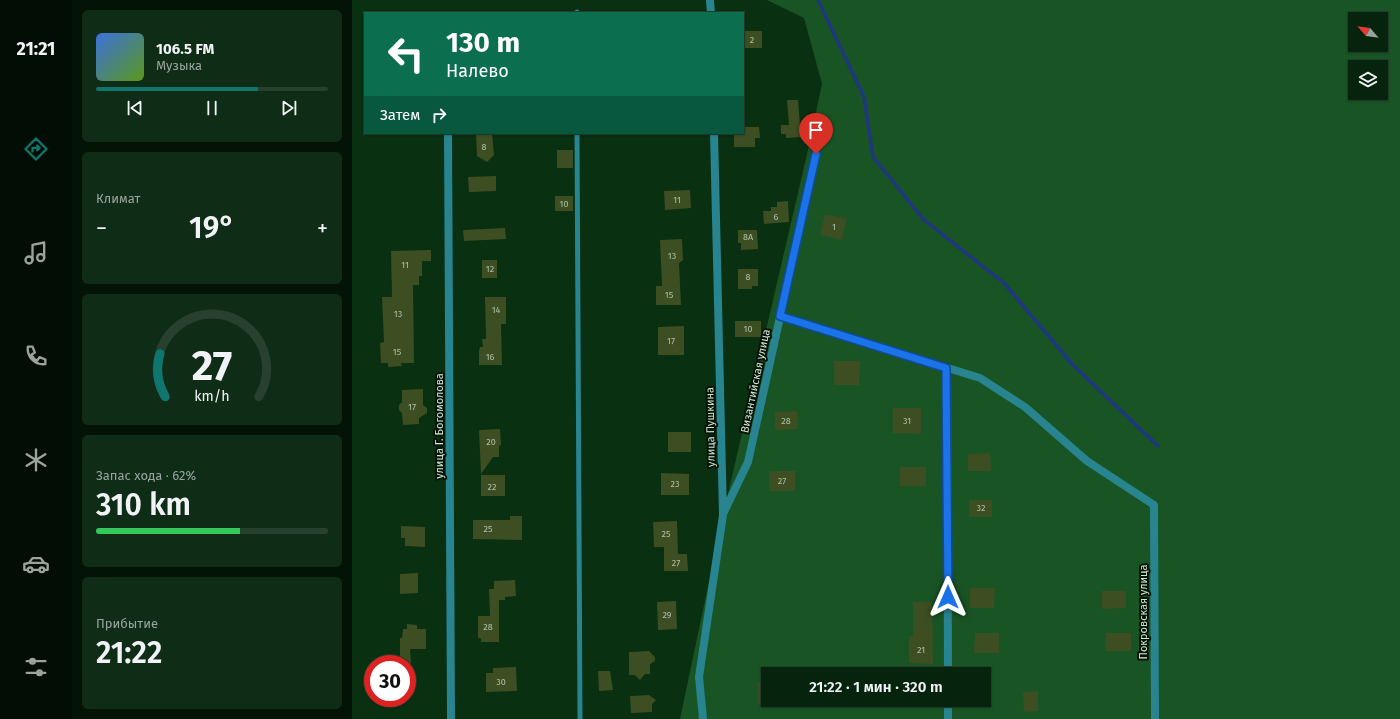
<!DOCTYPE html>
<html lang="ru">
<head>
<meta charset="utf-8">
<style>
	body { margin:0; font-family:"Fira Sans",sans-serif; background:#0f2c16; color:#f1f3f6; height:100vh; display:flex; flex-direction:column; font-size:15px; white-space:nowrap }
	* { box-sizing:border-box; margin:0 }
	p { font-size:13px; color:#98a49d }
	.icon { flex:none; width:22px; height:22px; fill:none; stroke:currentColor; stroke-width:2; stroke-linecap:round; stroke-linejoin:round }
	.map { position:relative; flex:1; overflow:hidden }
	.sheet { display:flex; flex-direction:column; gap:10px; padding:10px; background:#031407; width:280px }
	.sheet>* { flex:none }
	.hud { position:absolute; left:12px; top:12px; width:380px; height:122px; border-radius:0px; box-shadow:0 1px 3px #0004,0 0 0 1px #27412e; background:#0b6e4f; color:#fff; overflow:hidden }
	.needle { width:26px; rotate:298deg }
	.fabs { position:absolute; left:996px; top:12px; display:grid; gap:8px }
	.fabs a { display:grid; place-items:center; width:40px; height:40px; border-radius:0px; background:#06240d; box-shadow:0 1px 3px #0004,0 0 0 1px #27412e; font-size:20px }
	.speed { position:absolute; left:12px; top:655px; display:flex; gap:8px; font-size:20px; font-weight:700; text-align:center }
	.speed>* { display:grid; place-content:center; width:52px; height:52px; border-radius:50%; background:#06240d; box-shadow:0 1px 3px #0004,0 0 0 1px #27412e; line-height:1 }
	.speed .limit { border:6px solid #d22; background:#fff; color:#111 }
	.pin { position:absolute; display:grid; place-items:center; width:34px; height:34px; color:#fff; margin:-41px -17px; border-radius:50% 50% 50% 0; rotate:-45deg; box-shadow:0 0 4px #0007 }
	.pin .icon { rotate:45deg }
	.me { position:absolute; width:44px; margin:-22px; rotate:0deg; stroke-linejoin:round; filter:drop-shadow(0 0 3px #0008) }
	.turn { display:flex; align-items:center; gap:14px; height:84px; padding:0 16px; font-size:18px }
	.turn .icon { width:52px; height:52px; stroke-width:2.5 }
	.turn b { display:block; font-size:28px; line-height:34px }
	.then { display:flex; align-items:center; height:38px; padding:0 16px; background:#0003; gap:8px; font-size:15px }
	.big { font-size:30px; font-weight:600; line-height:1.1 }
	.sheet .card { flex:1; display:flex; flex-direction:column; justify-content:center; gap:6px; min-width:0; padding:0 14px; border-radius:6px; background:#0f2c16 }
	.sheet .dial { align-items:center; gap:0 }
	.dial svg { height:104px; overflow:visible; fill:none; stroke:#27412e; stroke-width:7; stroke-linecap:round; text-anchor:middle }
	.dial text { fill:#f1f3f6; stroke:none }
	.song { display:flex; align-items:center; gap:12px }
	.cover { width:48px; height:48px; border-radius:6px; background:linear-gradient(135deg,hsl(220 70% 55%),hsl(90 70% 35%)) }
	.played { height:4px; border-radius:2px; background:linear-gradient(90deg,#0f766e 70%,#27412e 70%) }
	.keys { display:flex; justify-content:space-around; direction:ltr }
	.heat { display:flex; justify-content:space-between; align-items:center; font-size:22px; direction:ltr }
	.charge { height:6px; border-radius:3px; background:linear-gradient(90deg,#34c759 62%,#27412e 0) }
	.trip { position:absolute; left:409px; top:667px; width:230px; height:40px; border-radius:0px; background:#06240d; box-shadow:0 1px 3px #0004,0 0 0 1px #27412e; font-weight:600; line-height:40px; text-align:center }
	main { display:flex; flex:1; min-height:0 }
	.tab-bar { display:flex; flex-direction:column; width:72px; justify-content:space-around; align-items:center; background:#020e05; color:#98a49d }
	.tab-bar .icon { width:28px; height:28px }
	.tab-bar .on { color:#0f766e }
	.tab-bar b { font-size:18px; color:#f1f3f6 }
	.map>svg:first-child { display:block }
</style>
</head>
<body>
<main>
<nav class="tab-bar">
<b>21:21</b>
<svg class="icon on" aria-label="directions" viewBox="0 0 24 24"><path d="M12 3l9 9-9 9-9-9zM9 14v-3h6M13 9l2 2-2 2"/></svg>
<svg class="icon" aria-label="music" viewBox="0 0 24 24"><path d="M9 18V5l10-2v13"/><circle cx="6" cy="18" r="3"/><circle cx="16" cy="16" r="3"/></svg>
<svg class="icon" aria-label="phone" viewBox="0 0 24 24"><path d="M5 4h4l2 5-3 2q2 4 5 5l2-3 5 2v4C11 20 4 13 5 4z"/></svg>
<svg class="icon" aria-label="climate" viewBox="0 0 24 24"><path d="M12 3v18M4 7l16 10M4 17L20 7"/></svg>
<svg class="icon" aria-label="car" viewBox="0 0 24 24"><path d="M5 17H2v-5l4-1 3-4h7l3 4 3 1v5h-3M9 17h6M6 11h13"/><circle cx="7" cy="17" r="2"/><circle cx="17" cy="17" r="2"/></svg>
<svg class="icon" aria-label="filters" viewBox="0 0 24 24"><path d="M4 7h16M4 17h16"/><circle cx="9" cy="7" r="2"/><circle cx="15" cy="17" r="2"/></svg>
</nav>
<section class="sheet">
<div class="card">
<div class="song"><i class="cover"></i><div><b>106.5 FM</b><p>Музыка</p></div></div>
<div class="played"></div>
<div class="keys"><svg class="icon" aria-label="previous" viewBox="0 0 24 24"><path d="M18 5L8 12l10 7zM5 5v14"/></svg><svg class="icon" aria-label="pause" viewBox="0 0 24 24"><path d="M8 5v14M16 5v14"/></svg><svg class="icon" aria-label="next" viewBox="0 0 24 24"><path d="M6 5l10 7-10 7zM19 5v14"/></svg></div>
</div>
<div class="card"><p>Климат</p>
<div class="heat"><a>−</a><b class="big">19°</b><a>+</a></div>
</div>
<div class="card dial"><svg viewBox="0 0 100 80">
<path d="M14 69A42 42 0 1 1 86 69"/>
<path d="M14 69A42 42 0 0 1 10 36" stroke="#0f766e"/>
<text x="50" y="56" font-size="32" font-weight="700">27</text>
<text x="50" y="72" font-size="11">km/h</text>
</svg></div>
<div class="card"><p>Запас хода · 62%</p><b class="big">310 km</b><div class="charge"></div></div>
<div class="card"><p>Прибытие</p><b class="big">21:22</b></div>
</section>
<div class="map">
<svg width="1048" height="719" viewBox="0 0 1048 719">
	<rect width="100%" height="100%" fill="#083011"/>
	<path fill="#195424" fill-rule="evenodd" d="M415 0H1048V719H328L371 515 455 154 470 84 452 18ZM1003 19H1029V45H1003ZM1003 67H1029V93H1003ZM416 674H632V700H416Z"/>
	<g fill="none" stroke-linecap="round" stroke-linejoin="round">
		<path stroke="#1f3680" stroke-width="3.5" d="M466 0 512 97 521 157 572 220 652 283 720 364 806 446"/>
	</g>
	<path fill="#3d4e22" d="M391 31H410V48H391Z
		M435 100H446L449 137 434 138V134H429V125H437Z
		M391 127H407L408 138H403V147H382V135L391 133Z
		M124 133H140L142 155 135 162 125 156Z
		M205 150H221V168H205Z
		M144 176V191L117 192 116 177Z
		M338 190 339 208 313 210 312 191Z
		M203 196H221V211H203Z
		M436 201 437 222 412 224 411 211H419V207H425V202Z
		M473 214 495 219 490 240 468 235Z
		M153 228 154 239 112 241 111 230Z
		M386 230H405L406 249 389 250V243H386Z
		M330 239 331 260 327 263 329 305H304V286H310L308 240Z
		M79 250V261H70V276H67V285H61L62 363H49L50 366 36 367V363H29L28 343 32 342 30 297H40L39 251Z
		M130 260H145V278H130Z
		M386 269H406V286H400V289H386Z
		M133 297H154V324H149L150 365H127V351L128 347H131L130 339H134Z
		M383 321H409V337H383Z
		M332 326V355H306V327Z
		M482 361H508L507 385H482Z
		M71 389V405L75 408V413L67 418V424L51 425 50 413 47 410V405L50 402V390Z
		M541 408H569V434L541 433Z
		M445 411 446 429 423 430V412Z
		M148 429 149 445 147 446V457H141L129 474 127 430Z
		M316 432H339V452H316Z
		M638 453 639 471H616V454Z
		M548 467H574V486H548Z
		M417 471H443V491H417Z
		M309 473 337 474V495H309Z
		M129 475H153V496H129Z
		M617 500H640V517H617Z
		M158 516H170V540L121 539V520H158Z
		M325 521 326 554H335L336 571H312V547H302L301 522Z
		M49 526 73 527V547L53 546V538H49Z
		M66 573V593L48 594V574Z
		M163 580 164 596 153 597V600H147V642H129V638H126V616H138L137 589H142V581Z
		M618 588H643L642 608H618Z
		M750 591H774V608L750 609Z
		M324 601 325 629 306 630 305 602Z
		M561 602H580L581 664 557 663V636H561Z
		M55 624 65 625V629H74V649H58L59 664H48V638H50L51 629H55Z
		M623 633H647V653H622Z
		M754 633H779V651H753Z
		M297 651 303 657V661L298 664V674H293L288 680 283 675H277V652Z
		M164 667 165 691 134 692V673H141V668Z
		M246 671H258L261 690 247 691Z
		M406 682H416V704H406Z
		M686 691V711L672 712 671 692Z
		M297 695 304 700 300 704V712L279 713 278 696Z"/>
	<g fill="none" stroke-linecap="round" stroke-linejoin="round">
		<path stroke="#28848f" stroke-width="5" d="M225 12V13
			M225 133 228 719"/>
		<path stroke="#28848f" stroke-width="8" d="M358 1 359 13
			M96 133 99 719
			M428 316 628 378 673 407 735 461 802 505 803 719
			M595 368 596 674
			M372 512 396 462 464 154
			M596 700V719
			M351 719 347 677 371 515 362 133"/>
	</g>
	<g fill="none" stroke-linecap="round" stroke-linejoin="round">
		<defs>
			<path id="route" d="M464 154 428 316 594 368 596 597"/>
		</defs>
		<use href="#route" stroke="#114b97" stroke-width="10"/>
		<use href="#route" stroke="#1a73e8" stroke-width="7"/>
	</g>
	<g text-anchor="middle" stroke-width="4" stroke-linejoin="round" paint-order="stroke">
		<g font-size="9" fill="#acc0a6">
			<text x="400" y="43">2</text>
			<text x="132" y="150">8</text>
			<text x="325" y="203">11</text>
			<text x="212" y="207">10</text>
			<text x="424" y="220">6</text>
			<text x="482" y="230">1</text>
			<text x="396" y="240">8А</text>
			<text x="320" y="259">13</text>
			<text x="53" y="268">11</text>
			<text x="138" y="272">12</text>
			<text x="396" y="280">8</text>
			<text x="317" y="298">15</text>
			<text x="144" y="313">14</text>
			<text x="46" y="317">13</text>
			<text x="396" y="332">10</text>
			<text x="319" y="344">17</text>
			<text x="45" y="355">15</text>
			<text x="138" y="360">16</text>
			<text x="60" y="410">17</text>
			<text x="434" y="424">28</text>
			<text x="555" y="424">31</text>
			<text x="139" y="445">20</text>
			<text x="430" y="484">27</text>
			<text x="323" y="487">23</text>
			<text x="140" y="490">22</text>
			<text x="629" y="511">32</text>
			<text x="136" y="532">25</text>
			<text x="314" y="537">25</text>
			<text x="324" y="566">27</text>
			<text x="315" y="618">29</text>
			<text x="136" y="630">28</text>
			<text x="569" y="653">21</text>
			<text x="149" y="685">30</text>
		</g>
		<g font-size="11" fill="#d1e6d2" stroke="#051407">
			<text transform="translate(403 381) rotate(-78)" y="4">Византийская улица</text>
			<text transform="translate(87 426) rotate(-90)" y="4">улица Г. Богомолова</text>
			<text transform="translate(358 427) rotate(-91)" y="4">улица Пушкина</text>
			<text transform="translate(791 612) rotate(-90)" y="4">Покровская улица</text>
		</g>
	</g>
</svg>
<div class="fabs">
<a><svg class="needle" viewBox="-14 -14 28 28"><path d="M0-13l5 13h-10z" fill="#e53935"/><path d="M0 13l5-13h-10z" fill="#98a49d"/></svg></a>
<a><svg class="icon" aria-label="layers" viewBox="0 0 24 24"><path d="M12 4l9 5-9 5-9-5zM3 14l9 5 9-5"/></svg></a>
</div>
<div class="speed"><div class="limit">30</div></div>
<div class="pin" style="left:464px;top:154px;background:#d93025"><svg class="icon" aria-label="arrive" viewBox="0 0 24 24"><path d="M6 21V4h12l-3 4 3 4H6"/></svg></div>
<svg class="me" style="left:596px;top:597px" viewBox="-20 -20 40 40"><path d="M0-17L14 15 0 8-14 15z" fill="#1a73e8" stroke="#fff" stroke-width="4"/></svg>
<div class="trip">21:22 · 1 мин · 320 m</div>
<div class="hud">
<div class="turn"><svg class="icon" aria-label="left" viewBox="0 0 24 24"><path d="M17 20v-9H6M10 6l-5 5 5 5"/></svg><div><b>130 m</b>Налево</div></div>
<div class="then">Затем<svg class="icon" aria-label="right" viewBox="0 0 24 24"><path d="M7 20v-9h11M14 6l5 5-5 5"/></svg></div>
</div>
</div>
</main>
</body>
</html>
